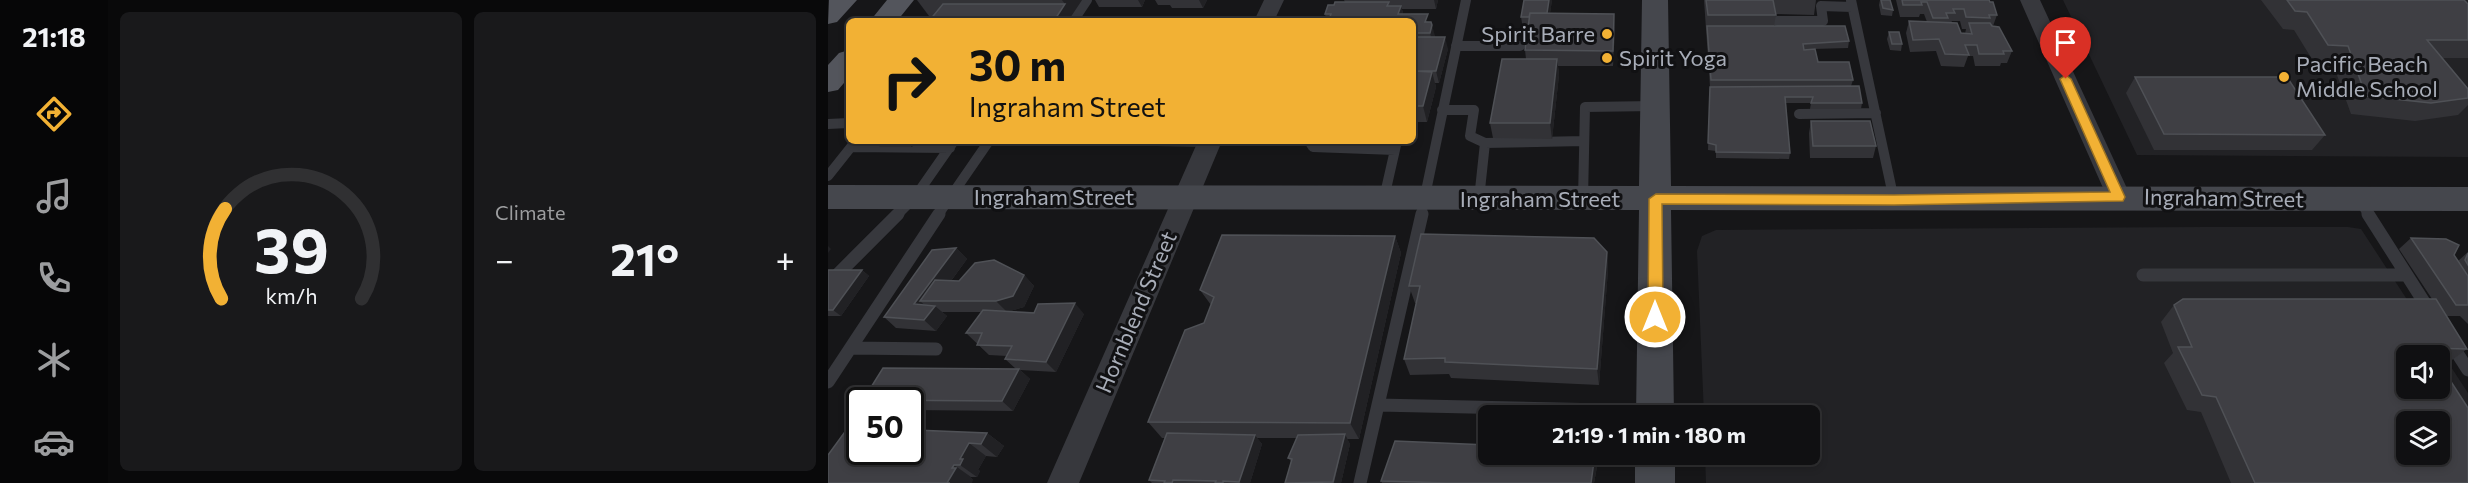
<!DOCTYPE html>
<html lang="en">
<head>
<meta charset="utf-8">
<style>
	body { margin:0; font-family:Commissioner,sans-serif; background:#19191b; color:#f1f3f6; height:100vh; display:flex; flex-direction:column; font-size:22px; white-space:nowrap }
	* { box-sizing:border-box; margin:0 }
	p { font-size:20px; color:#9c9d9f }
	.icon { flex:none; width:33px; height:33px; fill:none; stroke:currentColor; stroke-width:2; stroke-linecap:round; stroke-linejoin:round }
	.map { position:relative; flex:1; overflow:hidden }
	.details { display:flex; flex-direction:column; gap:12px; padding:12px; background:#09090a; width:720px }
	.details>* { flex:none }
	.hud { position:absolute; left:18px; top:18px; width:570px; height:126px; border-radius:9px; box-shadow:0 3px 9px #0003,0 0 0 2px #303032; background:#f2b134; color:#111; overflow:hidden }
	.buttons { position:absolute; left:1568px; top:345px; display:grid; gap:12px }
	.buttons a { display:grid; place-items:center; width:54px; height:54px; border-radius:9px; background:#101012; box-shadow:0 3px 9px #0003,0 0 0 2px #303032; font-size:30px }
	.speed { position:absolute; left:18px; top:387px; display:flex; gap:12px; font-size:30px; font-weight:700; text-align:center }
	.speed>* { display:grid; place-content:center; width:78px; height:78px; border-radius:50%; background:#101012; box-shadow:0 3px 9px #0003,0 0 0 2px #303032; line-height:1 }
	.speed .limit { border:3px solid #111; border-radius:9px; background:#fff; color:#111 }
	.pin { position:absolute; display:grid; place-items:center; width:51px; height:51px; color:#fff; margin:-62px -26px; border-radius:50% 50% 50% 0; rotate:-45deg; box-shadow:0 0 6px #0007 }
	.pin .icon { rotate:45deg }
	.me { position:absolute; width:66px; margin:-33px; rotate:0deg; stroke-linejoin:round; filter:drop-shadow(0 0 4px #0008) }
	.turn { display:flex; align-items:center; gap:21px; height:126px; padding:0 24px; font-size:27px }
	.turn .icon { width:78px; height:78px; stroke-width:2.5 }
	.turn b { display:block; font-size:42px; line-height:51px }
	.big { font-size:45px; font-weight:700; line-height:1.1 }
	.details .widget { flex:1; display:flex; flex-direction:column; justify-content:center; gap:9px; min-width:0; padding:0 21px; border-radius:9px; background:#19191b }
	.details .dial { align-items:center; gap:0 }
	.dial svg { height:156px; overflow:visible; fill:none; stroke:#303032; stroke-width:7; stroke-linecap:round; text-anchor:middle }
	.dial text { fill:#f1f3f6; stroke:none }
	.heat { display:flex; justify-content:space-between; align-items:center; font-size:33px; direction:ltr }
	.details .tiles { flex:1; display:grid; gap:12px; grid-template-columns:repeat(2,1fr) }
	.trip { position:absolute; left:650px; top:405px; width:342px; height:60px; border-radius:9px; background:#101012; box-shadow:0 3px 9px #0003,0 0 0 2px #303032; font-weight:700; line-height:60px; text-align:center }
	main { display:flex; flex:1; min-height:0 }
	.dock { display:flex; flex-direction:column; width:108px; justify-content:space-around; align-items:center; background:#060607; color:#9c9d9f }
	.dock .icon { width:42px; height:42px }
	.dock .on { color:#f2b134 }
	.dock b { font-size:27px; color:#f1f3f6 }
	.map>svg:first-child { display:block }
</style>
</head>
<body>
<main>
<nav class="dock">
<b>21:18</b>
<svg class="icon on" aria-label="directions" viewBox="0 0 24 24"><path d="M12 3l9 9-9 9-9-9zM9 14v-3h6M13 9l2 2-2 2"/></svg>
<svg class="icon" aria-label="music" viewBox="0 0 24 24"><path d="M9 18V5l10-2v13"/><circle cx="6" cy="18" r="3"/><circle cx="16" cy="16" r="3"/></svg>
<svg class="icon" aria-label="phone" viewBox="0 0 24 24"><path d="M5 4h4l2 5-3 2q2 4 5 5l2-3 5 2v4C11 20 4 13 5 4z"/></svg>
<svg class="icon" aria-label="climate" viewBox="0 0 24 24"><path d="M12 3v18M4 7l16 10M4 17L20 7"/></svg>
<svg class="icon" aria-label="car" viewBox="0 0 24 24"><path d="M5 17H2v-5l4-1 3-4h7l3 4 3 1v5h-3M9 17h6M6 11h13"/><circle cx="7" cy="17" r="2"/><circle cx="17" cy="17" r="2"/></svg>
</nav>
<section class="details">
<div class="tiles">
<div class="widget dial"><svg viewBox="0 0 100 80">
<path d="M14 69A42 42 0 1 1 86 69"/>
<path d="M14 69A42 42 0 0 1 16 23" stroke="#f2b134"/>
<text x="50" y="56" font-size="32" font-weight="700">39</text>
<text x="50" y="72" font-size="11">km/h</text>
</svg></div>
<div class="widget"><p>Climate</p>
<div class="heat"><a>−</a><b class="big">21°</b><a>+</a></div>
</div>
</div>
</section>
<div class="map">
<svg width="1640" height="483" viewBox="0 0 1640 483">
	<rect width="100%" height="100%" fill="#161618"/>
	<path fill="#222225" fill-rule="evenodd" d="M1235 0H1640V157L1309 155Z
		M1377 227H1520L1533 229 1640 393V483H878L877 455 981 454V416L876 415 869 251 874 236 888 230ZM1578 356H1611V388H1578ZM1578 422H1611V454H1578Z"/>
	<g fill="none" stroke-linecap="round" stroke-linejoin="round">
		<path stroke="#37383d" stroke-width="10" d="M1023 0 1066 200
			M245 21 259 0
			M949 21H995L993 6 1024 7
			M628 46H692
			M614 110H646L642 136 657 143
			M971 114 1048 113
			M0 124 21 123
			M328 141 382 142
			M481 141 485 147 567 150
			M23 147 122 148
			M0 176 27 142
			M556 198 569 141
			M651 199 657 143 756 141
			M755 199 757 107 827 106
			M1531 200 1541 215
			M69 215 87 197 126 141
			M110 215 161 141
			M593 215 638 0"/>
		<path stroke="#37383d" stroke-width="13" d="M1540 214 1603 313
			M1315 275H1579
			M0 288 9 275 70 214
			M1622 342 1640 370
			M23 348 108 349
			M0 382 111 214
			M550 405 823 411
			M532 483 594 214"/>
		<path fill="#37383d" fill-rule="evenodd" d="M436 0H456L446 21H426Z
			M1192 0H1212L1303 197 1300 203 1291 206 1282 203 1279 197Z
			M370 141H394L251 483H219Z"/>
		<path fill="#45474d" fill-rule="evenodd" d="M814 0H840L843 186 1640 187V211L843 210 846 416H808L811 210 0 209V185L811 186Z
			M807 454H847V483H807Z"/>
		<path fill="#53555c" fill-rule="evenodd" d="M1 0H29L9 22 0 24Z
			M59 0H86L69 21H42Z
			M21 50V77L10 90 0 92V65L11 53Z"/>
	</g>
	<path fill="#323236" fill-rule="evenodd" d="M89 0H254L240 21H101L105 16H101Z
		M267 0H317L314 7H271Z
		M327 0H379L375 8H344L342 5H330Z
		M516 0H610L608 9H574L575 14 601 22 607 37 620 49 611 83H607L608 87 599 122H585V21L498 19 497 14 506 5 517 2Z
		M696 0H724L722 13 787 29 785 66H730L731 75 724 139 665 138 662 123 698 59 697 50 700 29H695L693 17Z
		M876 0H988L986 15 948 14 946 26 1021 41 1020 48 985 49 990 62 1025 80 1023 86 1034 103 1033 109H982L983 103H958L962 153 961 159 888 158V151L880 150 882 87Z
		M1052 0H1062L1065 10 1064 16 1053 15 1051 5Z
		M1068 0H1161L1162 2 1169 15 1165 26 1184 51 1179 63H1173L1172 66H1147L1145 56H1140L1136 67 1113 66 1108 51 1082 52 1078 33 1081 21 1099 22 1096 14H1092L1091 17H1072ZM1124 21H1132L1134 29H1138L1137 34 1133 33 1123 23Z
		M1433 0H1636L1640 4V58H1615L1640 89V105L1630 115 1587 121 1523 114 1505 64H1487L1466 30 1455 29Z
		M1061 32 1074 44 1073 51 1062 50 1059 39Z
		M1307 77 1497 135 1484 150H1326L1298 93Z
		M983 121 1048 146 1045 158H982L981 133Z
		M47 141H88L84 147H52Z
		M567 236 573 253 531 439H519L522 444 513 483H457L463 461 460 458 469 438H429L434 444 422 483H324L321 480 338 438H334L320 422 376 323 383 305 372 290Z
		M1583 238 1626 255 1630 261 1640 252V324L1632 316H1618L1639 349 1617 365H1612L1640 483H1403L1373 412 1359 410 1336 363 1345 353 1333 322 1346 305 1604 299 1571 249ZM1578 356H1611V388Z
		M128 248 139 259 123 281H131L196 275 206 286 196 307 182 311 256 314 228 372 192 370 202 379 185 411 82 410V400L188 369 177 359 179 356 161 355 138 333 153 312H114L119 316 108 331 68 328 56 317Z
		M779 252 780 270 771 385 623 378 621 374 582 375 576 359 588 303H587L581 286Z
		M0 270H34L41 276 13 316H0Z
		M89 427 94 431 159 433 176 446 169 457 158 456 150 470 152 471 149 477H143V478L145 480 32 452Z
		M660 454H769L770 461 766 483H554L553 481Z"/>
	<path fill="#212124" d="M234 0H254L240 21H226L237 4Z
		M310 0H317L314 7Z
		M371 0H379L375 8Z
		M606 0H610L608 9Z
		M721 0H724L720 29 719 17Z
		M573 6 576 17 570 14Z
		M786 14 787 29 785 66V51Z
		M604 25 607 36 605 45 602 33Z
		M617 37 620 49 611 83 608 71Z
		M729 59 731 75 724 139 722 123Z
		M604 72 608 87 599 122 595 106Z
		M78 141H88L84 147Z
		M567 236 573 253 531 439 522 423Z
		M0 246 3 249 0 253Z
		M128 248 139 259 108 301H92L102 310 86 304Z
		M779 252 780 270 771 385 769 369Z
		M34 270 41 276 13 316 5 310Z
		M196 275 206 286 196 307 179 312 168 301Z
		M247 303 256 314 228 372 218 362Z
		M107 306 119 316 108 331 96 320Z
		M191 369 202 379 185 411 174 401Z
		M159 433 176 446 169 457 153 444Z
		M517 434 522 444 513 483H506Z
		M427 435 434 444 422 483H413L411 482Z
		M141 443 158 456 150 470 152 471 149 477 132 465V459Z
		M767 454H769L770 461 766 483H763Z
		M126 465 143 477V478L145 480 144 483H119Z"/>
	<path fill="#3f3f44" stroke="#4f5156" stroke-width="1.5" fill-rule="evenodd" d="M696 0H721L719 13H702L701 17H693Z
		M878 0H945L948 15H880Z
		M1053 0H1062L1065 10 1055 8Z
		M1074 0H1161L1162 2H1165L1169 15H1161L1162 18 1138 17 1136 9H1125L1127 13H1118L1120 18H1105L1099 2H1093L1094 5H1075Z
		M1459 0H1636L1640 4V40H1599L1640 89V98L1603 103 1538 96 1520 46 1500 45 1479 12 1467 11Z
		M507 2H561L559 6H573L570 14H600L597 22H603L604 25 602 33H585V21H494L495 19H501L503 14H497L500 5H506Z
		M115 4H237L226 21H101Z
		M702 13 786 14 785 51 697 50Z
		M1081 21 1129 23 1133 33 1144 34 1141 23H1162L1164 26 1171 27 1184 51H1175L1176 54H1151L1149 45H1137L1141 55 1117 54 1111 39 1085 40Z
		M879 26H1017L1021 41 975 44 976 50 987 49 990 62H1021L1025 80H883Z
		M1061 32H1071L1074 44H1064Z
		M588 37H617L608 71H585V46Z
		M674 59H729L722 123H662Z
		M585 71 604 72 595 106H585Z
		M1307 77H1459L1497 135 1336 134Z
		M1031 86 1034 103H983L985 97H957L962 153 888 152V145L880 143 882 87Z
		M983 121H1042L1048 146H985Z
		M593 234 766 238 779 252 769 369 617 362V358L576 359 592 286H581Z
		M394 235 567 236 522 423 320 422 357 330 376 323 386 297 372 290Z
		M1583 238 1618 239 1631 245 1626 255 1640 276V305H1628Z
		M128 248 86 304 107 306 96 320 56 317 104 250Z
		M1640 253V265L1637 260Z
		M166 260 196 275 185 296 168 301H92L107 280 131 281 147 263Z
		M0 270H34L5 310H0Z
		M1355 299H1608L1639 349 1601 348 1606 356H1578V388H1611V363L1640 408V483H1427L1388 397 1374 395 1350 347H1364L1346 305ZM1578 422H1611V454H1578Z
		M247 303 218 362 177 359 184 346 149 345 154 333H138L155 310 206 313 210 304Z
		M55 368 191 369 174 401 35 400Z
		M82 427H89L87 430 159 433 153 444 141 443 132 459H135L132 465H126L124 468H128L119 483H122H0V455L19 429H32V452H82Z
		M339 433 427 435 411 482 395 481V483H387L388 481 345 480 344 483H336L337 481 321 480Z
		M517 434 505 482 457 483 464 459 460 458 470 435Z
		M567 441 660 445V454H767L763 483H619L553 481Z"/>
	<path fill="#f2b134" stroke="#9d7322" stroke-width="1.5" d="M1238 75 1243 79 1297 197 1295 201 1066 205 834 204 835 317 832 321H822L820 317 821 199 828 194 1066 195 1282 192 1232 79Z"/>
	<g fill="#f2b134" stroke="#111113" stroke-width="2">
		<circle cx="779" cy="34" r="6"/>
		<circle cx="779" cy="58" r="6"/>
		<circle cx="1456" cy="77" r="6"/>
	</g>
	<g text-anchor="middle" stroke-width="6" stroke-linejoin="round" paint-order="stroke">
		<g font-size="22" fill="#a8adb8" stroke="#111113" text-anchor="start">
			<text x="767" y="42" text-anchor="end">Spirit Barre</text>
			<text x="791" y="66">Spirit Yoga</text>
			<text x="1468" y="72">Pacific Beach<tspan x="1468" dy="25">Middle School</tspan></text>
		</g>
		<g font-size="22" fill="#a8adb8" stroke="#111113">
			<text x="226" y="205">Ingraham Street</text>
			<text transform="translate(1396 198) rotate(1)" y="8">Ingraham Street</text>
			<text x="712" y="207">Ingraham Street</text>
			<text transform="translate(308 312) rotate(-67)" y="8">Hornblend Street</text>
		</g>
	</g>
</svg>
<div class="buttons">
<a><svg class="icon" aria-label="sound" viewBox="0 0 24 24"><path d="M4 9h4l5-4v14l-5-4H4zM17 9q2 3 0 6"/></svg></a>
<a><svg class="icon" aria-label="layers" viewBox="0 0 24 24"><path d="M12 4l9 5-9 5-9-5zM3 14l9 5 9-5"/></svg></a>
</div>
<div class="speed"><div class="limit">50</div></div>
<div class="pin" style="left:1238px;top:79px;background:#d93025"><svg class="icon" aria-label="arrive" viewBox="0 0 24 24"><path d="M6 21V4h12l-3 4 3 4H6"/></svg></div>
<svg class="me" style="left:827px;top:317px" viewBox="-20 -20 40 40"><circle r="17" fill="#f2b134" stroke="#fff" stroke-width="3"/><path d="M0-11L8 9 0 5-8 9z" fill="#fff"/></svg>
<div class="trip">21:19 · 1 min · 180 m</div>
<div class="hud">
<div class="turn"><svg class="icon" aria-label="right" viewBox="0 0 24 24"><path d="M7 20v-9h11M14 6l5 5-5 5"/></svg><div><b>30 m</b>Ingraham Street</div></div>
</div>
</div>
</main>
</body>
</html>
